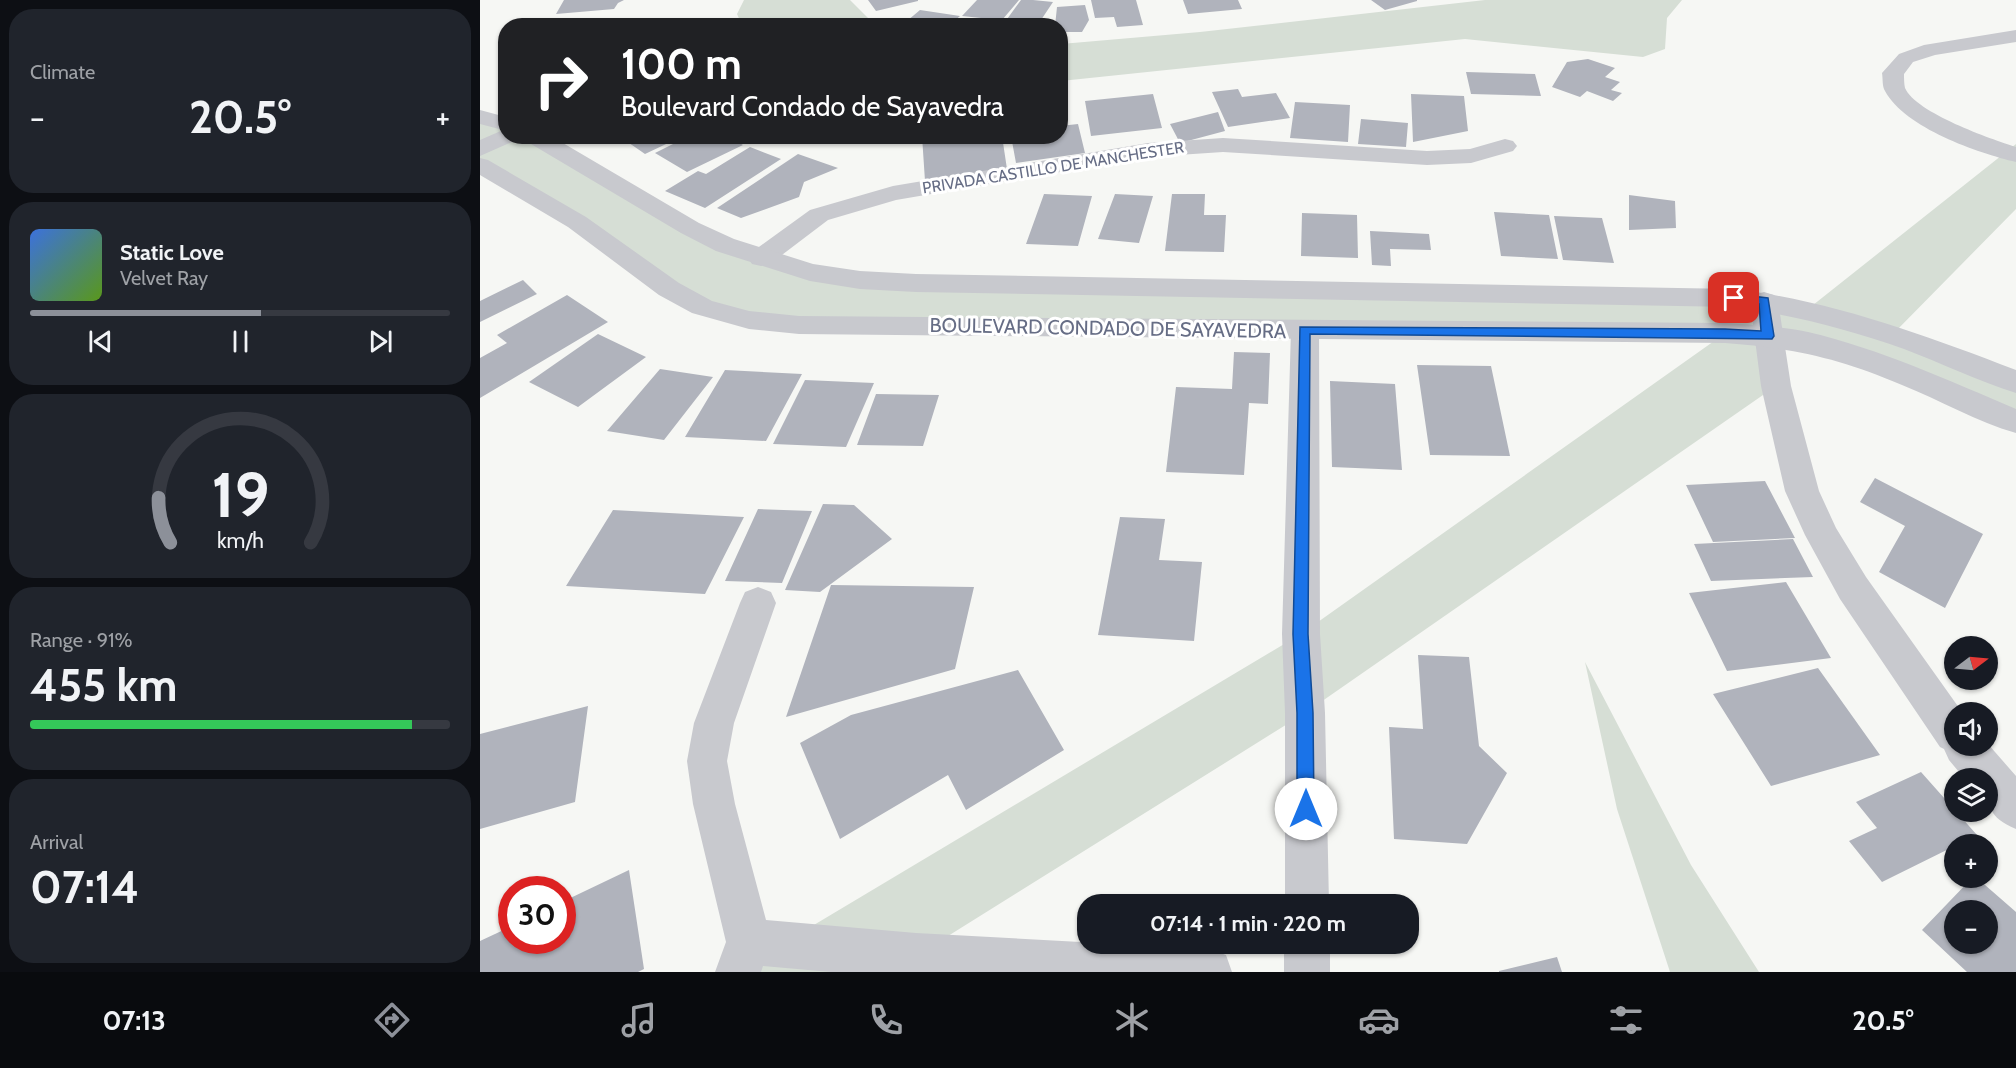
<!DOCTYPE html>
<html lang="en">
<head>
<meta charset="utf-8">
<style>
	body { margin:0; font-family:Cabin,sans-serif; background:#20242c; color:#f1f3f6; height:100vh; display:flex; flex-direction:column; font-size:22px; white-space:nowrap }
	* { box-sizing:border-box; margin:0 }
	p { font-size:20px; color:#9ea1a6 }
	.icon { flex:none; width:33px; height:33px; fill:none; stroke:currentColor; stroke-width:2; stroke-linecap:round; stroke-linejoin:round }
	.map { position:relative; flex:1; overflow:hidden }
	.panel { display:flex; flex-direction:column; gap:9px; padding:9px; background:#0d0f14; width:480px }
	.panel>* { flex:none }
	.top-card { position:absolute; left:18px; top:18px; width:570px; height:126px; border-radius:24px; box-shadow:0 2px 4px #0004; background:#202124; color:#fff; overflow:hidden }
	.needle { width:39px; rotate:74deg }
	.fabs { position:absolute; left:1464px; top:636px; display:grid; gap:12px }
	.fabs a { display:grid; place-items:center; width:54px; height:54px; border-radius:50%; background:#171b24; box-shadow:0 2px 4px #0004; font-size:30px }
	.speed { position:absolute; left:18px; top:876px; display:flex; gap:12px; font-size:30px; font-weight:700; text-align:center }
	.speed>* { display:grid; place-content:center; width:78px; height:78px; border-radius:50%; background:#171b24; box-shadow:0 2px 4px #0004; line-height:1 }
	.speed .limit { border:9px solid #d22; background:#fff; color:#111 }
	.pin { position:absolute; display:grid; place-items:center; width:51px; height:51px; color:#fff; margin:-26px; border-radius:12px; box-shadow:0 3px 9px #0006 }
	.me { position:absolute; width:66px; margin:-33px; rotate:0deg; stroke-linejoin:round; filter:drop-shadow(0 0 4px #0008) }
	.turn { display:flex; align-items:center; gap:21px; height:126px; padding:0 24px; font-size:27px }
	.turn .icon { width:78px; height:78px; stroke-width:2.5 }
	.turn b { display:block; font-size:42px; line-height:51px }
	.big { font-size:45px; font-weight:700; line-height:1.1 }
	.panel .widget { flex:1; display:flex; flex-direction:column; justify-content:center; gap:9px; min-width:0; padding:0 21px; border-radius:24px; background:#20242c }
	.panel .dial { align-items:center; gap:0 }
	.dial svg { height:156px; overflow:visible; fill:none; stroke:#363941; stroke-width:7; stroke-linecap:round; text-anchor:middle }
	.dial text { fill:#f1f3f6; stroke:none }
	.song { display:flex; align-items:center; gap:18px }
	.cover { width:72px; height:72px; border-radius:9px; background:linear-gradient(135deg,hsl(220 70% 55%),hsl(90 70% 35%)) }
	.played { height:6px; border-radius:3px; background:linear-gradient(90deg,#8c9099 55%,#363941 55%) }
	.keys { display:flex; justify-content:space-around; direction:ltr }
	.heat { display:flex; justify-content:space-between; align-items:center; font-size:33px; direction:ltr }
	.charge { height:9px; border-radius:4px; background:linear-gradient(90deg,#34c759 91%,#363941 0) }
	.trip { position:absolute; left:597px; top:894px; width:342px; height:60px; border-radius:24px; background:#171b24; box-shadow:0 2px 4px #0004; font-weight:700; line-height:60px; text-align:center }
	.tab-bar { display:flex; height:96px; justify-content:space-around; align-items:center; background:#090b0e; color:#9ea1a6 }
	.tab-bar .icon { width:42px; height:42px }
	.tab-bar .current { color:#8c9099 }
	.tab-bar b { font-size:27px; color:#f1f3f6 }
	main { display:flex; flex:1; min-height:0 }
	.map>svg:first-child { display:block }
</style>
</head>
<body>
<main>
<section class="panel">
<div class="widget"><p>Climate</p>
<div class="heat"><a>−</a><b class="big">20.5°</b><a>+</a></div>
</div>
<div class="widget">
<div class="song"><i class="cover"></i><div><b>Static Love</b><p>Velvet Ray</p></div></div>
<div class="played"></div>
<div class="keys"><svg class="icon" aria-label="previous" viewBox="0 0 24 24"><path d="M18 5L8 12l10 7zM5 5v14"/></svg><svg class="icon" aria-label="pause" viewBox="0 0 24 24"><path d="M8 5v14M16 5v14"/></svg><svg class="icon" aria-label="next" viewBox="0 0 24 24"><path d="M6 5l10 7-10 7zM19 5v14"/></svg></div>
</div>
<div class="widget dial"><svg viewBox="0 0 100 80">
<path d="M14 69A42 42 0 1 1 86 69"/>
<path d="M14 69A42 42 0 0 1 8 46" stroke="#8c9099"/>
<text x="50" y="56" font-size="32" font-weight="700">19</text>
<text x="50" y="72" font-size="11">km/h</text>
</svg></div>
<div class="widget"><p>Range · 91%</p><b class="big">455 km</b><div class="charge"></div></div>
<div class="widget"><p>Arrival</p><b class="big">07:14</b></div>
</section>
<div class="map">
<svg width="1536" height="972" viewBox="0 0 1536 972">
	<rect width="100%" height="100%" fill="#f6f7f4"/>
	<path fill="#d6ded5" d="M264 0H370L395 25H262L257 14Z
		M1005 0H1202L1187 18 1185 49 1163 57 985 39 581 81V44L720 32Z
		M0 117 25 124 26 136 54 137 210 228 330 272 1328 309 1536 144V209L1413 334 1536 382V422L1288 336 1296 386 825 713 436 956 418 972H255L821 634 1244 334 368 325 222 307 0 165Z
		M1105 662 1211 865 1279 972H1190L1137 809Z"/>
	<path fill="#b0b3bc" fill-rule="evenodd" d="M84 0H144L138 3 134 9 76 14Z
		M388 0H438V1L396 11Z
		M497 0H539L517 26H494L501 18 482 16Z
		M541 0H553L573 2 557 26H522Z
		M611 0H656L663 25 637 27 634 17 615 18Z
		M703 0H758L762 9 708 14Z
		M891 0H937V1L905 10Z
		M605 5 609 20 602 32H580V26H575L577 7Z
		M440 10 480 16 469 26H421Z
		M1108 59 1135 68 1125 77 1140 82 1131 90 1142 93 1133 101 1107 91 1100 97 1072 87 1087 62Z
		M986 72 1055 74 1061 96 991 94Z
		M758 89 762 97 796 93 810 118 748 127 732 92Z
		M673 94 682 128 611 136 605 101Z
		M931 94 984 96 988 131 933 142Z
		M815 102 870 105 868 142 810 138Z
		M738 112 745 131 700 143 690 124Z
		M881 119 928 123 926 147 878 144Z
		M598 124 605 153 536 163 531 136H580V126Z
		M139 136H203L165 154Z
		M209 136H248L263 145 207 172 175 153Z
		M442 136H522L527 169 445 181Z
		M270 147 301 159 225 208 185 191 218 171 226 174Z
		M318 154 358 168 324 182 319 197 261 218 237 208Z
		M564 194 612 196 598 246 546 244Z
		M635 194 673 196 659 243 618 239Z
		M692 194H725L724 215H746L744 252 685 251Z
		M1149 195 1195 201 1196 228 1149 230Z
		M1014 212 1069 215 1078 259 1021 256Z
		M822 213 877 215 878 258 821 256Z
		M1074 216 1122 218 1134 263 1083 260Z
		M890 231 949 234 951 250 910 249 911 266 892 265Z
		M43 280 57 294 0 322V301Z
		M87 295 128 322 0 398V358L27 343 17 335Z
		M118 334 166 357 98 407 49 382Z
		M754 352 790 353 788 404 769 403 764 475 686 472 696 387 752 389Z
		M937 365 1011 366 1030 456 950 455Z
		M180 369 233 377 184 440 127 431Z
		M245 370 322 374 286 441 205 437Z
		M325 380 394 383 366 447 293 444Z
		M850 381 915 384 922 470 852 467Z
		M396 394 459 395 443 446 377 445Z
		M1395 478 1503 534 1465 608 1399 572 1425 526 1380 502Z
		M1285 481 1315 538 1233 542 1206 485Z
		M343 504 374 505 412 539 340 592 305 590Z
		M278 509 332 511 302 583 245 581Z
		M133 510 264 517 225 594 86 586Z
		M640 517 685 519 679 560 722 562 714 641 618 635Z
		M1313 539 1333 577 1231 581 1214 544Z
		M1306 582 1351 658 1247 671 1209 593Z
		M351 585 494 587 475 669 306 717Z
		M938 655 989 657 999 746 1027 773 987 844 914 839 909 727 943 729Z
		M1338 668 1400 755 1291 786 1233 694Z
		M538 670 584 750 486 810 468 775 360 839 320 743 371 715Z
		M108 706 95 802 0 829V734Z
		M1441 772 1497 835 1402 882 1369 841 1397 828 1376 802Z
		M149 870 164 969 158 972H0V941L32 926V940H82V902Z
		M1492 878H1497L1536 912V972H1487L1442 930ZM1474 910H1508V944H1474Z
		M1077 957 1082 972H1019V971Z"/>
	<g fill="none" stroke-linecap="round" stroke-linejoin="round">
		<path fill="#c8c9ce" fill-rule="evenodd" d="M1536 30V42L1455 55 1433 62 1424 74C1424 78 1424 84 1425 88 1436 113 1511 139 1536 147V162C1498 153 1425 128 1405 91 1402 86 1403 79 1402 73L1419 54 1444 45Z
			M743 138 947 151 990 149 1025 139 1033 141 1037 146 1033 151 991 163 947 165 743 152 668 157 416 200 348 220 290 264 281 266 272 264 268 258 272 252 330 210 413 186 668 143Z
			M1284 292 1294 295 1298 301 1311 386 1339 491 1356 528 1386 577 1482 712H1474V746L1508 744 1536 776V829C1508 817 1508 807 1508 778H1484L1469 760 1464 749 1460 747 1360 599 1325 535 1305 491 1281 386 1270 301 1274 295Z
			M825 320 835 323 839 330 840 634 845 713 849 904H805V713L802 634 811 330 815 323Z
			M278 587 291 592 296 603 254 723 247 761 255 804 286 920 436 933 729 949 746 955 752 972H351L283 966 281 972H235L246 942 213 804 207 761 214 723 260 603 265 592Z
			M804 944H850V972H804Z"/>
		<path fill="#c8c9ce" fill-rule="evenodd" d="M0 110 26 117V136H37L34 141 0 156V140L23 130 0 124Z
			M43 136H71L219 223 254 239 333 264 380 271 436 274 1254 289C1353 301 1444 335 1536 370V393C1498 381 1461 363 1424 349 1368 329 1313 315 1254 307L436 292 380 289 330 281 236 251 201 233 46 141Z
			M0 158 8 160 106 217 199 283 232 301 269 311 319 316 1245 323C1273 325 1301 326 1328 332 1400 349 1468 380 1536 409V433C1497 422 1460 400 1422 385 1359 358 1313 348 1245 343L319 334 269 329 212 313 179 295 88 227 0 175Z"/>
	</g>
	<path fill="#1a73e8" stroke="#114b97" stroke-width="1.5" d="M1254 294 1288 298 1294 336 1292 339 830 334 828 634 833 713 834 809 832 815 826 818 820 815 817 809V713L813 634 820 327 1245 329 1281 331 1279 304 1250 300 1249 298Z"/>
	<g text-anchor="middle" stroke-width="6" stroke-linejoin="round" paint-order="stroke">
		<g font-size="16" fill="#666d85" stroke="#fff">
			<text transform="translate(573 167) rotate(-9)" y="6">PRIVADA CASTILLO DE MANCHESTER</text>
		</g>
		<g font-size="20" fill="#666d85" stroke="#fff">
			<text transform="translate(628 328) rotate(1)" y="7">BOULEVARD CONDADO DE SAYAVEDRA</text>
		</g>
	</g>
</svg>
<div class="fabs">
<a><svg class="needle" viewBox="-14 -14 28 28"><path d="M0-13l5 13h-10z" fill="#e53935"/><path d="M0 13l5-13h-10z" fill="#9ea1a6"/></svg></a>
<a><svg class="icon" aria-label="sound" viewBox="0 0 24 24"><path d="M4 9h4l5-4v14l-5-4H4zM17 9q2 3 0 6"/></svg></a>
<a><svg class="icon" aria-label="layers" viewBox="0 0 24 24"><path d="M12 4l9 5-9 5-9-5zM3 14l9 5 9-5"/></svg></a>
<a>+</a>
<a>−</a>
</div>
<div class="speed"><div class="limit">30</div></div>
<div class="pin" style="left:1254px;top:298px;background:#d93025"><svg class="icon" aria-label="arrive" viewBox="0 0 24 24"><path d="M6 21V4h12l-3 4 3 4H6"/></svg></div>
<svg class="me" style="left:826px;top:809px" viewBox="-20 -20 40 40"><circle r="19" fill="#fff"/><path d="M0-13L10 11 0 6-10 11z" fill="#1a73e8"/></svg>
<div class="trip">07:14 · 1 min · 220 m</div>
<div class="top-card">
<div class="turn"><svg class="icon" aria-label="right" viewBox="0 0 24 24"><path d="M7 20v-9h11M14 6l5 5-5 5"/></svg><div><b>100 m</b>Boulevard Condado de Sayavedra</div></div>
</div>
</div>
</main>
<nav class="tab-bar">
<b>07:13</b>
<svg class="icon current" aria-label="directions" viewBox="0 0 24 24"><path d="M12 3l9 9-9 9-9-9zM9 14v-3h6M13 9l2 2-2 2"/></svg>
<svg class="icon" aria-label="music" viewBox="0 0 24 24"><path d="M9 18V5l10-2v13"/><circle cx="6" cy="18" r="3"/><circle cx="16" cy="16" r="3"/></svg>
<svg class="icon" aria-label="phone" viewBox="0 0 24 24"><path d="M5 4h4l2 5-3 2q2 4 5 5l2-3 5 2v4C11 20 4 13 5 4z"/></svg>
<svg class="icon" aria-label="climate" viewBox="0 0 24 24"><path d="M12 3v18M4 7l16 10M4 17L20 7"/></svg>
<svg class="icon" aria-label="car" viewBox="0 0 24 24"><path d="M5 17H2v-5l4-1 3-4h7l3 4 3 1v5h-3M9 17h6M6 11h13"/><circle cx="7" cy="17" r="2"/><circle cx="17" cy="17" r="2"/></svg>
<svg class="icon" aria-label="filters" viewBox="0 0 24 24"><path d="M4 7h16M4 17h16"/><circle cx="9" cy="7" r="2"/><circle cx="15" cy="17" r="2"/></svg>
<b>20.5°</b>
</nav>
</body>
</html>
